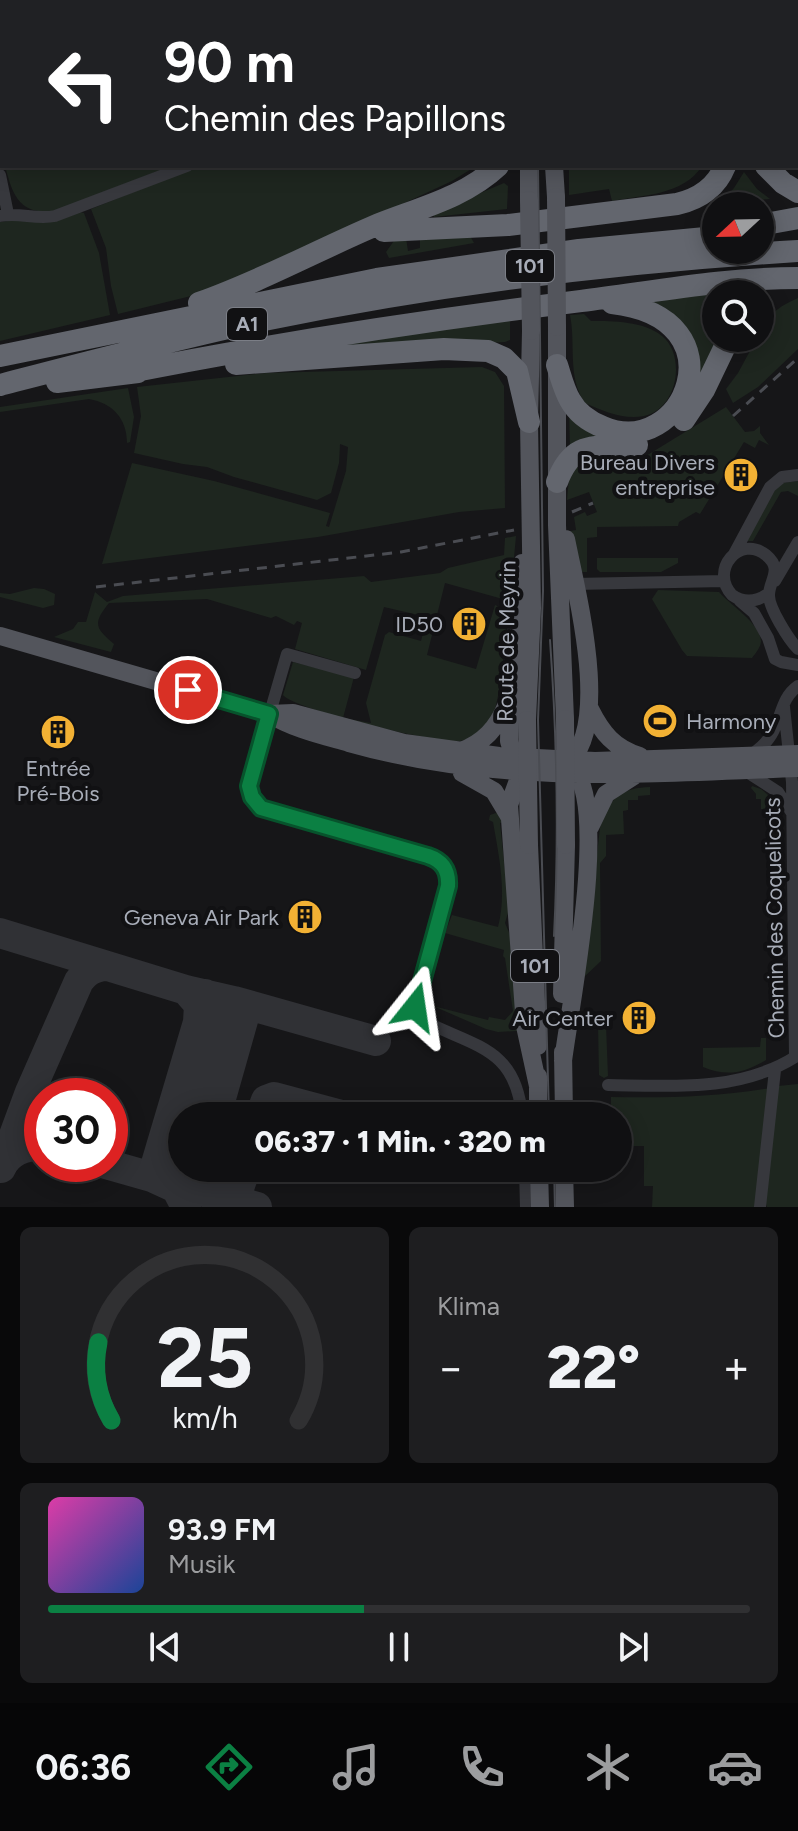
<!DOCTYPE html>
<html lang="de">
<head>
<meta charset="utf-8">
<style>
	body { margin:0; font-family:Figtree,sans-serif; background:#1e1e20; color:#f1f3f6; height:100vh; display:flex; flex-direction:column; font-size:30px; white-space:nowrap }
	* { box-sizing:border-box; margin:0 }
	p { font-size:26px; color:#9c9d9f }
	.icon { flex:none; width:44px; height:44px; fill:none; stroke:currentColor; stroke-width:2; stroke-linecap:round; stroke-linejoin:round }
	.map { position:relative; height:1207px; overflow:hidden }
	.panel { display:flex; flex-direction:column; gap:20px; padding:20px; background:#09090a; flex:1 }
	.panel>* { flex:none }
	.hud { position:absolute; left:0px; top:0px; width:798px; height:168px; box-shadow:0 4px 20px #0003,0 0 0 2px #303032; background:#202124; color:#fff; overflow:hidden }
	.needle { width:52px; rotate:248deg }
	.fabs { position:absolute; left:702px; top:192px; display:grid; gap:16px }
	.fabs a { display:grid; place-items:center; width:72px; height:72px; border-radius:50%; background:#101012; box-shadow:0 4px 20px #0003,0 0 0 2px #303032; font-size:40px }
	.speed { position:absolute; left:24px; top:1078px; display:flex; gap:16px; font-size:40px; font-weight:700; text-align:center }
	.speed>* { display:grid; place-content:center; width:104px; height:104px; border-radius:50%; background:#101012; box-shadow:0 4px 20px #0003,0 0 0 2px #303032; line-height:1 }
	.speed .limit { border:12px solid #d22; background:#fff; color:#111 }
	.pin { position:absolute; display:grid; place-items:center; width:68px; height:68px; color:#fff; margin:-34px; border:4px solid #fff; border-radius:50%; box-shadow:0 2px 8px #0007 }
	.me { position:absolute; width:88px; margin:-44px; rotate:15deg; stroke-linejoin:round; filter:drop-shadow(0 0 6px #0008) }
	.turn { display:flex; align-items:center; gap:28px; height:168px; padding:0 32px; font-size:36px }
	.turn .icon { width:104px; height:104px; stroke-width:2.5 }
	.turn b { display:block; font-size:56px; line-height:68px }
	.big { font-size:60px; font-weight:800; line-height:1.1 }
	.panel .tile { flex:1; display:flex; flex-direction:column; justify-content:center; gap:12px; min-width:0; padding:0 28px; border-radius:12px; background:#1e1e20 }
	.panel .dial { align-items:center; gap:0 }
	.dial svg { height:208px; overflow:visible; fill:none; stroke:#303032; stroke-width:7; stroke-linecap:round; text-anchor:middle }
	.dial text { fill:#f1f3f6; stroke:none }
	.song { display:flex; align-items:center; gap:24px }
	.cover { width:96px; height:96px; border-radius:12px; background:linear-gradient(135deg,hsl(320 70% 55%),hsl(220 70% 35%)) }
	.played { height:8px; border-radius:4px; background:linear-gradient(90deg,#0b8043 45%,#303032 45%) }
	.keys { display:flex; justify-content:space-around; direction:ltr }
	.heat { display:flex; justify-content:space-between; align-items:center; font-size:44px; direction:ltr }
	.panel .tiles { flex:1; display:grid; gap:20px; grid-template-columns:1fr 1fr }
	.tile:last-child { grid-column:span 2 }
	.trip { position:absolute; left:168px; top:1102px; width:464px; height:80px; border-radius:40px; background:#101012; box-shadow:0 4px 20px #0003,0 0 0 2px #303032; font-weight:800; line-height:80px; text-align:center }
	.dock { display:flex; height:128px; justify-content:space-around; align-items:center; background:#060607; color:#9c9d9f }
	.dock .icon { width:56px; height:56px }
	.dock .selected { color:#0b8043 }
	.dock b { font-size:36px; color:#f1f3f6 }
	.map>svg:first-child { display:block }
</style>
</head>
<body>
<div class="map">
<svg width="798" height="1207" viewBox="0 0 798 1207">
	<rect width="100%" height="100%" fill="#161618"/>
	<path fill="#1e261f" d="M0 0H120L124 2H2V104Z
		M5 166H171L55 211C19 215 13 196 5 166Z
		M198 166H476L452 181 249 275 191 296 118 314 111 286 106 248 91 209Z
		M569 166H702C684 195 643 195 612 201L609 189 569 195Z
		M744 172 757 189 770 199 730 202 725 198 734 188Z
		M504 183 508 186 507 209 434 217 433 213Z
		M80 212 84 213 99 253 110 315 0 341V222Z
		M469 234 474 243 389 258 386 252 396 238H406L408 251 420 248V238Z
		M761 287 763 290 756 294H716V338H722C703 379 685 438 632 441 609 442 591 439 570 450L569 407C639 500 765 359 645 305L646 300Z
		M798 298V349L758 387 733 403 726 389 738 373 757 338H760C761 318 781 305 798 298Z
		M584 314 591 321C614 321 643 321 662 336 687 356 677 410 644 416 623 420 603 411 585 403 567 377 576 345 570 315Z
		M510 319V340L505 342 342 350 341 344Z
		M482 367 495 372 504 386 505 508 459 512 318 537 102 564 132 463 214 481 330 513 326 526 329 527 346 471 348 447 340 444 339 463 331 493 317 500 234 477 207 467 183 464 134 453 141 416 137 387 266 373Z
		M128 388 134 417 130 442 127 443C127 418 112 403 89 399L0 412V407Z
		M726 407 745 432 754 431 760 426V433L769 445 759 440 755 448 744 442 700 514 696 512 679 522 678 526 597 527V537L587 538V572H577L570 531 576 530 574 517 585 512 587 516 597 512 589 492 567 500 569 478 577 464 593 458 600 461C611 458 616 463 623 470Z
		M798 481V496L788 491 781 492 753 541H745L775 488 782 483Z
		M516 536 510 601 445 583 427 655 476 669 495 605 509 611C506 633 501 706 490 721 482 731 473 739 460 741 437 744 293 709 283 695L293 662 354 677 343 718 371 723 366 703 385 635 389 632 421 641 427 617 384 607 366 670 295 649 302 623 297 621 294 625 276 616 271 618 207 599 109 603C91 625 97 629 114 644L111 652 54 637 73 629 78 622H86L95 592 107 602 123 596 364 576 371 582 440 573 448 568 504 555 505 538Z
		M597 558H678V563L661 572H600L597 569Z
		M34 588 44 589 55 594 54 605 43 608 0 597V593L10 594Z
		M658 590 719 592C730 605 760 623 761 641 761 647 755 654 752 658L687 656 682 650 652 599Z
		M752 786 761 789 776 802 777 832 767 833V809H761V799H756V794L751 788Z
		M650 787V795L638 796V800H628V810L623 811 624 834 606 835V856L600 863 601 961 583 978 601 819C613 796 623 788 650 787Z
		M499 812 503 822 500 823 509 909 505 923 510 935 517 1027V1031L498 1032 486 1029 433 1006 488 1020 489 1017 505 1020 513 1011 505 958 503 956 504 950 445 933 452 915 498 927C507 893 499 856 493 822L489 820 490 815Z
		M598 1024 606 1025 608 1076 604 1078 599 1075Z
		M761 1038H766V1060C744 1073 727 1077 703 1067V1048L760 1047Z
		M798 1084V1207H767L765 1201 778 1086Z
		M770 1088 757 1207H652L653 1186H644V1146H624L623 1152H618V1116H611V1097C665 1098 717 1097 770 1088Z"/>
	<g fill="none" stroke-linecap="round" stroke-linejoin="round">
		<path stroke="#303135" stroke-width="30" d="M0 933 186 990 234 1001 244 1017 216 1116
			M234 1001 376 1041
			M194 1116 220 1024 219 1008 205 994
			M260 1116 266 1100 274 1097 345 1116
			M4 1162 30 1092 79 981C87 971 92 968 105 966
			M106 1164 257 1207
			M1 1168C8 1152 25 1145 42 1146
			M174 1183 182 1156
			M222 1197 237 1194 246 1168
			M186 1207 176 1188 152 1177 198 1022 199 1005 186 990"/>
		<path stroke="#37383d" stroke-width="12" d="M132 0 137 2
			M378 2 379 0
			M0 175 8 214
			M0 216C19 212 36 220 55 216L187 166
			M734 554 770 487 782 477 798 475
			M775 581 798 542
			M574 584 724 581
			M769 593C757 602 745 604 732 595 709 570 740 534 766 555 783 569 770 579 769 594 768 607 789 640 798 649
			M740 601 754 613 768 638 775 659 781 662 798 665
			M355 673 287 654 250 782 251 795 262 809 428 856C443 861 449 871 448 886L415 1001 417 1014 422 1020C474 1047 516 1047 522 1116
			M784 707 792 782 795 1057
			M752 754C786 732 774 703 798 686
			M747 772 778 792 792 813
			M608 1085C672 1086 739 1092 795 1057
			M525 1168 526 1207
			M760 1207 775 1070"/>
		<path stroke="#53555c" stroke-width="18" d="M527 0V2
			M551 0V2
			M529 166V200
			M554 166 556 197
			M557 327V525L565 719
			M566 539C576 590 613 729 566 764
			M0 636 269 714C294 729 321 735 349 743 496 785 647 774 798 768
			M590 709C602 733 614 748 640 756
			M269 714 293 713 404 743 499 756 595 761 798 754
			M527 720 532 608 529 422 531 331
			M459 752C484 743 497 728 507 704
			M522 764 514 757 509 741 510 698 522 563
			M529 765 521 772 509 805 525 1026 538 1086
			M462 773 494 791 509 816
			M590 827 606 794 634 776
			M529 845 538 1046
			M562 994 566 845
			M563 1052 564 1116
			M563 1061C570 1005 610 807 573 769
			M538 1076V1116
			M539 1168 540 1207
			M564 1168 565 1207"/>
		<path stroke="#63666e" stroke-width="22" d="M766 166 783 183 798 192
			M760 225 798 218
			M384 231 508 225 677 204C699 199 716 188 725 166
			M199 303C259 282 314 252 372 227 415 209 463 199 498 166
			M0 356 377 279 579 250 716 237
			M236 364 444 349 488 351 504 358 517 371 529 422
			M557 365C561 377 564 390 570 400 577 413 590 422 603 427 683 462 745 318 612 303
			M125 373C276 343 428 320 581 301 653 292 725 278 798 278
			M57 382 138 372
			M0 385C88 362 175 339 264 320 440 284 619 262 798 251
			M684 420 704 390 729 338
			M557 482C574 437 598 449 637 445"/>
		<path stroke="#4a4c52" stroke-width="2" d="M536 0V2
			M538 166 543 591 538 720 549 1116
			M550 640C557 738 559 838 554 936
			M554 1168 555 1207"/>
		<path stroke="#4a4c52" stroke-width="3" stroke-dasharray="10 8" stroke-linecap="butt" d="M733 416 798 358
			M572 512 593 503
			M96 587 401 552 514 530"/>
		<path stroke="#53555c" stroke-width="18" d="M556 197 557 327
			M529 200 531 331
			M565 719 566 845
			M527 720 529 845"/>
	</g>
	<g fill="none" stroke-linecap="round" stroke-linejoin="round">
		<defs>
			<path id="route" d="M188 690 269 714 249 786 252 797 261 808 428 856C443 861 449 871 448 886L415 1007"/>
		</defs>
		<use href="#route" stroke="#07532c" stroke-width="20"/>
		<use href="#route" stroke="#0b8043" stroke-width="14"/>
	</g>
	<defs>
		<symbol id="building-disc" viewBox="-11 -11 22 22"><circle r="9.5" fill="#f2b134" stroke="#111113"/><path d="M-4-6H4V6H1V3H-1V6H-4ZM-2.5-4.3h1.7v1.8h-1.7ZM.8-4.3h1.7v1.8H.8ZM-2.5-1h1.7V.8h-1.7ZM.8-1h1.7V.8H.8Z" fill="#111"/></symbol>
		<symbol id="stadium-disc" viewBox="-11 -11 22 22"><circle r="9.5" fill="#f2b134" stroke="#111113"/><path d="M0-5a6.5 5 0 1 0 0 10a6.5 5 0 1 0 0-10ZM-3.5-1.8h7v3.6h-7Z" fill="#111"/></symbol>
	</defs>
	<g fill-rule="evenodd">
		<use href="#building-disc" x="721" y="455" width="40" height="40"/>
		<use href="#building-disc" x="449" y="604" width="40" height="40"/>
		<use href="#stadium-disc" x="640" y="701" width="40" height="40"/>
		<use href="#building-disc" x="38" y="712" width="40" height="40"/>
		<use href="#building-disc" x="285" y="897" width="40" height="40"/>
		<use href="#building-disc" x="619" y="998" width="40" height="40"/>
	</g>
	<g text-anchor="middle" stroke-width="8" stroke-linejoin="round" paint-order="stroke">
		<g fill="#111113" stroke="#7b7e86" stroke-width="2">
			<rect x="506" y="250" width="48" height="32" rx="6"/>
			<rect x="227" y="308" width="40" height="32" rx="6"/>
			<rect x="511" y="950" width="48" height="32" rx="6"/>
		</g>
		<g font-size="20" font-weight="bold" fill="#a8adb8">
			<text x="530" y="273">101</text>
			<text x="247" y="331">A1</text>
			<text x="535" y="973">101</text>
		</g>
		<g font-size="22" fill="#a8adb8" stroke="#111113" text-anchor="end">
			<text x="715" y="470">Bureau Divers<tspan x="715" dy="25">entreprise</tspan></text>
			<text x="443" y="632">ID50</text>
			<text x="686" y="729" text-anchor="start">Harmony</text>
			<text x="58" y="776" text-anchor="middle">Entrée<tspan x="58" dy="25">Pré-Bois</tspan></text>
			<text x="279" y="925">Geneva Air Park</text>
			<text x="613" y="1026">Air Center</text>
		</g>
		<g font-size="22" fill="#a8adb8" stroke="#111113">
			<text transform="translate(506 641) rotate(-89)" y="8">Route de Meyrin</text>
			<text transform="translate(774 918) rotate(-91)" y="8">Chemin des Coquelicots</text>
		</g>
	</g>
</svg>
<div class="fabs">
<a><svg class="needle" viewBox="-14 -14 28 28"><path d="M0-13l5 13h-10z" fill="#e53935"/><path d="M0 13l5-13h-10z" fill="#9c9d9f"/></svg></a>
<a><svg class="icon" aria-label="search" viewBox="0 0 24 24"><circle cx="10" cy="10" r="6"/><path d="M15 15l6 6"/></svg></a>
</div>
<div class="speed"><div class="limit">30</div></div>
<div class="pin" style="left:188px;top:690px;background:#d93025"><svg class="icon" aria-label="arrive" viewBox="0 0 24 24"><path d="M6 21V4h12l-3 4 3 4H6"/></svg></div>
<svg class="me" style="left:415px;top:1007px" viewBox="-20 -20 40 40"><path d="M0-17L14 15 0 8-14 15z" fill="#0b8043" stroke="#fff" stroke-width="4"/></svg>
<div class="trip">06:37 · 1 Min. · 320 m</div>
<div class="hud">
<div class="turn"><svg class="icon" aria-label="left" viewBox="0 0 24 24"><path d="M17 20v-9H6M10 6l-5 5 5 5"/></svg><div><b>90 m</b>Chemin des Papillons</div></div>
</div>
</div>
<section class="panel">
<div class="tiles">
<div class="tile dial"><svg viewBox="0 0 100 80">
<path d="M14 69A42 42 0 1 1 86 69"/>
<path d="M14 69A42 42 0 0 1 9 39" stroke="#0b8043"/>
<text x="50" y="56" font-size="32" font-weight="700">25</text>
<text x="50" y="72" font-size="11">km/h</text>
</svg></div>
<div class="tile"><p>Klima</p>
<div class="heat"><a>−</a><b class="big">22°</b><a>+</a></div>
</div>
<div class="tile">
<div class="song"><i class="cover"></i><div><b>93.9 FM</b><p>Musik</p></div></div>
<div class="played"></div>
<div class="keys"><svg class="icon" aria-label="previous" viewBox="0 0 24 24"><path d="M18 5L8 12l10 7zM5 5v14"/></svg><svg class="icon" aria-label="pause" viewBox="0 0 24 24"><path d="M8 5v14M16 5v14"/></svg><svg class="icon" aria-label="next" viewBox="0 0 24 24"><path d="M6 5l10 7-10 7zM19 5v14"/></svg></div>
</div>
</div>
</section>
<nav class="dock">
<b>06:36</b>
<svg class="icon selected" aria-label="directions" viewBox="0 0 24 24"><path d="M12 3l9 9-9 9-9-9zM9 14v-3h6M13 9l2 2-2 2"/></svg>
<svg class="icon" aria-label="music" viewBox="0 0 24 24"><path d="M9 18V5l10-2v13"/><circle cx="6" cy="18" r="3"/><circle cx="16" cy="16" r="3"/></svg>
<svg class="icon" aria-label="phone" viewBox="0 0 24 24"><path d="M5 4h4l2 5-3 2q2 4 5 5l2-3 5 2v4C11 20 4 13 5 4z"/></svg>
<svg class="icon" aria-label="climate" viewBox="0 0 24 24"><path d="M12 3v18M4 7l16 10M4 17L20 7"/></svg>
<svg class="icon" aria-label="car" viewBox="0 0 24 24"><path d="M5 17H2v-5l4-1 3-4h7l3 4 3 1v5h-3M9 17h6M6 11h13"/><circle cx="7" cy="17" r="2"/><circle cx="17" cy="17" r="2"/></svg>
</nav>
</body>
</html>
